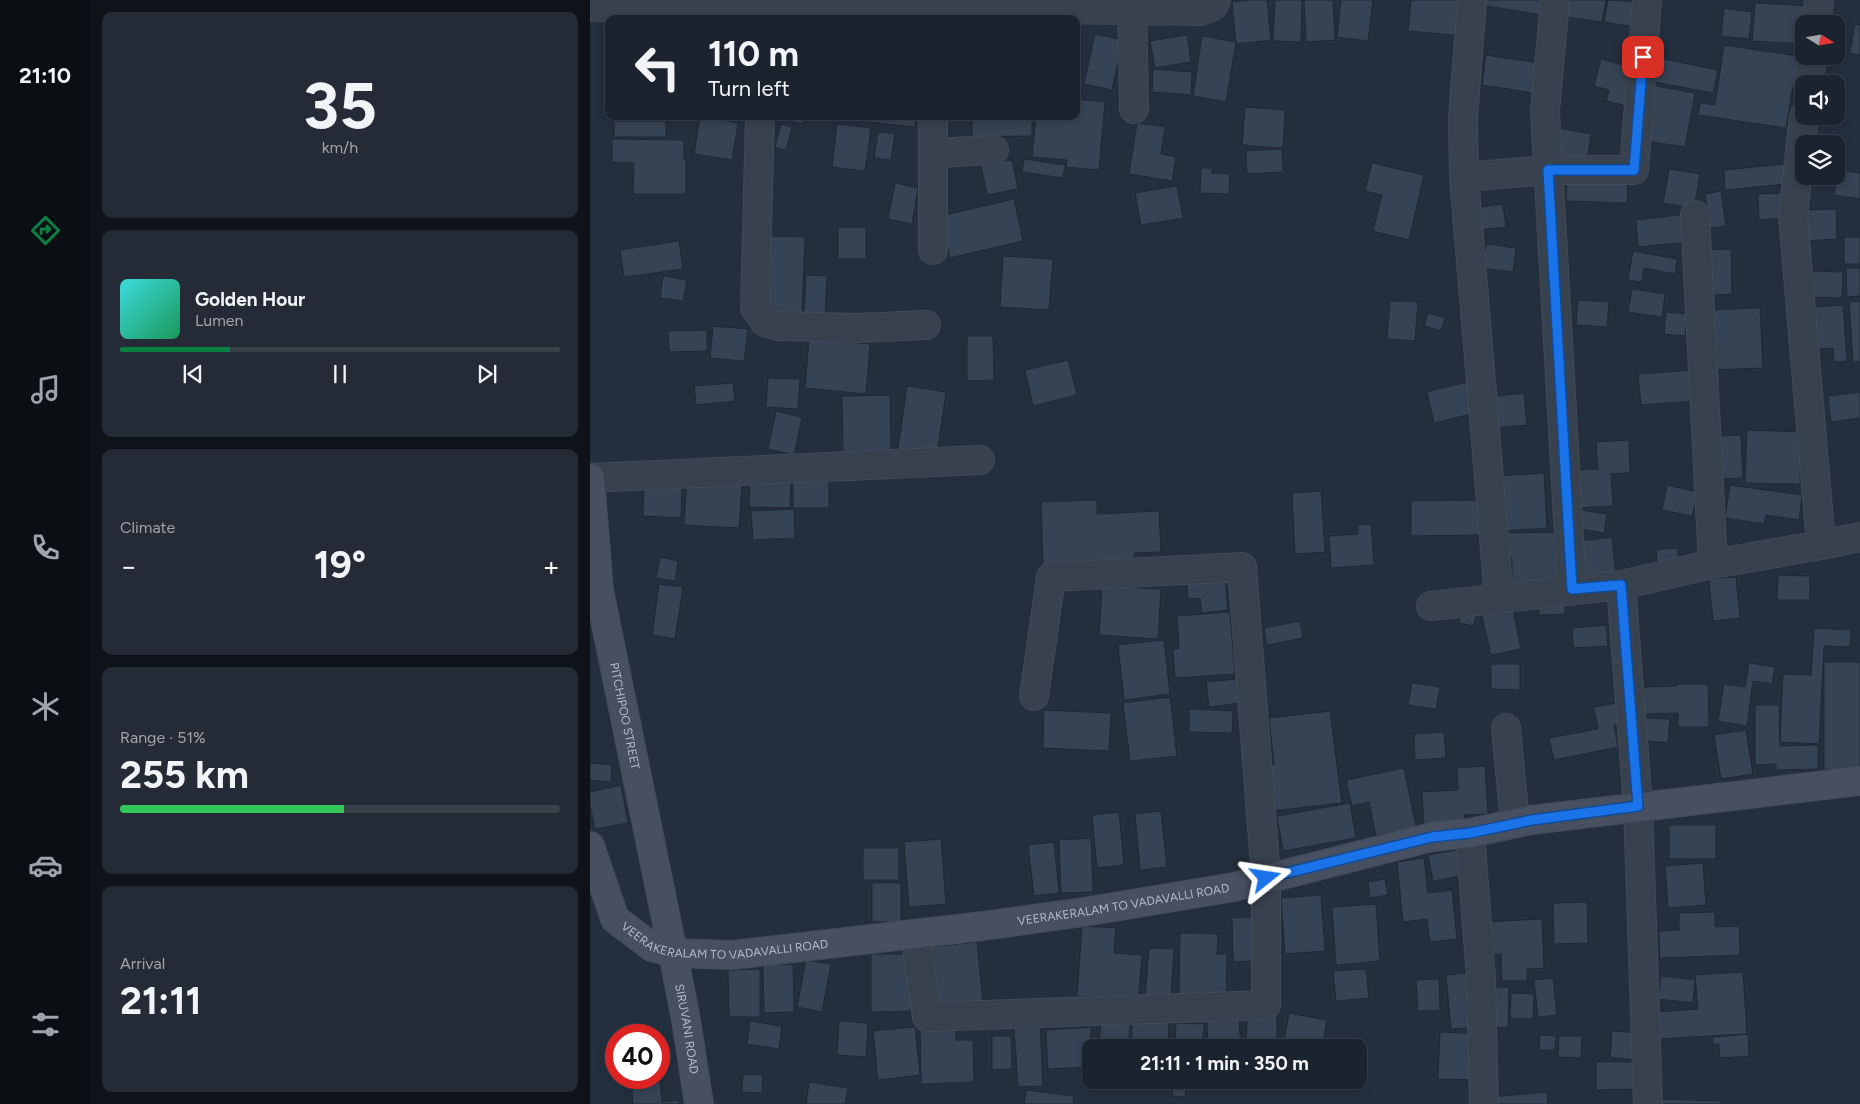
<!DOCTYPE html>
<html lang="en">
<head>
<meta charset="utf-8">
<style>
	body { margin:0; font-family:Figtree,sans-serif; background:#242b36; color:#f1f3f6; height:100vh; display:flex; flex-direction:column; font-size:19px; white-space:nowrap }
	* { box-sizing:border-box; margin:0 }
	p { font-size:16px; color:#a0a4aa }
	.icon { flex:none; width:28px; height:28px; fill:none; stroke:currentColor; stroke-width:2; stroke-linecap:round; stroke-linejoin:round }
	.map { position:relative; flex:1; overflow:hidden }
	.sheet { display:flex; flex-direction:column; gap:12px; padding:12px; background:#0f1319; width:500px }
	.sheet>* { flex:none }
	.hud { position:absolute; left:15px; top:15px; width:475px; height:105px; border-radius:10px; box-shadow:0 2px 8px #0003,0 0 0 1px #39404a; background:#1b232e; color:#f1f3f6; overflow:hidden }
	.needle { width:32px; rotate:101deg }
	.fabs { position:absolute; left:1205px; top:15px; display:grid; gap:10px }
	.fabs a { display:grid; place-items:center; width:50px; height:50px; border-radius:10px; background:#1b232e; box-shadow:0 2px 8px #0003,0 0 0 1px #39404a; font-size:25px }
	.speed { position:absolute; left:15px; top:1024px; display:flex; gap:10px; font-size:25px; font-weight:700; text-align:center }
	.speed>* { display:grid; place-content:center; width:65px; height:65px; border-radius:50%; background:#1b232e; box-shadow:0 2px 8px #0003,0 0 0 1px #39404a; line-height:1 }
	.speed .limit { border:8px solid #d22; background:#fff; color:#111 }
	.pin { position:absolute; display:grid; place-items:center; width:42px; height:42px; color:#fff; margin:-21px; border-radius:10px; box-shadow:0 2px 8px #0006 }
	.me { position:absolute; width:55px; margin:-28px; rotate:75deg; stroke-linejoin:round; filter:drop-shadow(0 0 4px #0008) }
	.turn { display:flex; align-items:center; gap:18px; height:105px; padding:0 20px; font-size:22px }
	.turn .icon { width:65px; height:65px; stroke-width:2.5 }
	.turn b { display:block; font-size:35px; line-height:42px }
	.big { font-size:38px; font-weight:700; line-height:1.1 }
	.sheet .tile { flex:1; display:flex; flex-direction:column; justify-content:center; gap:8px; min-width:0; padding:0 18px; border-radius:10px; background:#242b36 }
	.sheet .dial { align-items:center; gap:0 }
	.dial b { font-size:65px; line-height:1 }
	.song { display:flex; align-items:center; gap:15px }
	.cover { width:60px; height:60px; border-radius:8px; background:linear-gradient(135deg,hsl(180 70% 55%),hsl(150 70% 35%)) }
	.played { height:5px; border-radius:2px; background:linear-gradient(90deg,#0b8043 25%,#39404a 25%) }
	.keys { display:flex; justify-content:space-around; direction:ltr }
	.heat { display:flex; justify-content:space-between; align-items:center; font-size:28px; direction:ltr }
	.charge { height:8px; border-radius:4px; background:linear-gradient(90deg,#34c759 51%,#39404a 0) }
	.trip { position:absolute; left:492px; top:1039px; width:285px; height:50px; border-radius:10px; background:#1b232e; box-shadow:0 2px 8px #0003,0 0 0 1px #39404a; font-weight:700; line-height:50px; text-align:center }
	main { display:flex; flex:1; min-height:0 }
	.tab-bar { display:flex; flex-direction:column; width:90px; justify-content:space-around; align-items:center; background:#0b0e12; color:#a0a4aa }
	.tab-bar .icon { width:35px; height:35px }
	.tab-bar .on { color:#0b8043 }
	.tab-bar b { font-size:22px; color:#f1f3f6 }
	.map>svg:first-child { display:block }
</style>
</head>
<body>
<main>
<nav class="tab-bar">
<b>21:10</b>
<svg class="icon on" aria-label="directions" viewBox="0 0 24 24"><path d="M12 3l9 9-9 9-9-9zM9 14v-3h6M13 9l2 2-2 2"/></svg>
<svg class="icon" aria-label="music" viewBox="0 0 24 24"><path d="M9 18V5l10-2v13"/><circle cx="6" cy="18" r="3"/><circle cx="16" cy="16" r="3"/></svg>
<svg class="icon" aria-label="phone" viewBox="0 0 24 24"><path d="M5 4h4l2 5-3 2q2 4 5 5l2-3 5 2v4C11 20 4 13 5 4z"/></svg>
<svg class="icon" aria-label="climate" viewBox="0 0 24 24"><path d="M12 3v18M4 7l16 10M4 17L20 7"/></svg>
<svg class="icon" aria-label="car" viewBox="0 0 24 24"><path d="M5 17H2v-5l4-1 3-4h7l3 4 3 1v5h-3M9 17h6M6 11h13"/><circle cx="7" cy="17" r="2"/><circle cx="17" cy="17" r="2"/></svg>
<svg class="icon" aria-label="filters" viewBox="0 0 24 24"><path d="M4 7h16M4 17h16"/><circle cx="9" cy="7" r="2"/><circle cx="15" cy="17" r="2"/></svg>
</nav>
<section class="sheet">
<div class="tile dial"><b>35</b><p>km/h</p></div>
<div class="tile">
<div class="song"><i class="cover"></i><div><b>Golden Hour</b><p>Lumen</p></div></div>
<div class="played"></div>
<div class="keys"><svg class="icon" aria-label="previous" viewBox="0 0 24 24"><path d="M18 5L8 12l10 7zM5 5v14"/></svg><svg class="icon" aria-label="pause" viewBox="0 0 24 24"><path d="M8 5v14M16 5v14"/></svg><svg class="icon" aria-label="next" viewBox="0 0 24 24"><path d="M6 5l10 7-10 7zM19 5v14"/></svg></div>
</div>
<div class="tile"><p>Climate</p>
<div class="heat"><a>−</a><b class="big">19°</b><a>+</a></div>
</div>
<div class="tile"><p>Range · 51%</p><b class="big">255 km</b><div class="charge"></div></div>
<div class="tile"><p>Arrival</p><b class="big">21:11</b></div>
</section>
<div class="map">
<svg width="1270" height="1104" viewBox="0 0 1270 1104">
	<rect width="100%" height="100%" fill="#242f3e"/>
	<path fill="#364354" stroke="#1f2835" d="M659 0H677L681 40 646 44 642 2Z
		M685 0H712L711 42 683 41Z
		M714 0H743L745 40 716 42Z
		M751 0H783L778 41 747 37Z
		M821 0H878L875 36 818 31Z
		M891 0H960L958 16 890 5Z
		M979 0H1016L1012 22 976 17Z
		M1018 0 1048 2 1044 27 1014 22Z
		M1165 3 1222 6 1214 24V44L1162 41Z
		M1134 8 1162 12 1159 39 1131 36Z
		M1265 24 1270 25V55L1260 53Z
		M505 34 533 40 522 90 494 84Z
		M597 35 601 62 565 68 560 41Z
		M612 36 646 42 636 102 603 96Z
		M486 39 491 40 486 72Z
		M1134 45 1208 56 1196 128 1108 115 1110 103 1125 105Z
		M896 55 949 63 944 93 892 85Z
		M1064 57 1128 70 1123 93 1059 81Z
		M1011 59 1047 69 1037 106 1016 101 1019 90 1004 86Z
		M563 69 602 72 601 95 562 92Z
		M1060 85 1105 93 1095 147 1056 141Z
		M486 99 515 102 509 170 476 167 477 160 442 157 446 116H486Z
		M655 107 695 110 693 148 652 145Z
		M110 116 148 123 142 160 104 154Z
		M194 116H214L213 124 193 120Z
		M242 116H326L325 127 241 118Z
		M382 116H437V120H442V136L382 137Z
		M24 121H76V137H24Z
		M547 123 575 127 571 154 586 157 582 181 539 174Z
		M191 124 202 127 196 150 185 148Z
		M247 124 281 128 275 171 242 167Z
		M968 128 1001 134 997 162 963 156Z
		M288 132 305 134 301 160 284 158Z
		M22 139 94 140V159H96V194H43L44 163 22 162Z
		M692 149 693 172 657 174 656 151Z
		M434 159 475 165 473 178 432 172Z
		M422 160 428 189 397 195 391 165Z
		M782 163 834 175 819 240 783 231 792 195 775 191Z
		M1195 164 1196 184 1135 190 1134 170Z
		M611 168H622V173L640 174 639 194 610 193Z
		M1079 169 1110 174 1104 208 1073 203Z
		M1248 170 1270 173V199L1244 195Z
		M977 174 1038 176 1037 203 976 201Z
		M305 183 328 188 322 224 298 219Z
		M587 186 593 218 551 225 545 193Z
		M1131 191 1136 226 1120 228 1115 194Z
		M1194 193 1195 218 1169 220 1168 194Z
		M424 199 433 241 360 258 350 216Z
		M913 204 916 227 887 230 884 208Z
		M1246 209 1247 239 1215 241 1213 210Z
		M1096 214 1099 242 1048 247 1046 220Z
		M248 227H276V259H248Z
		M177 236 215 237 212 314 174 313Z
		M1254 237H1270V264H1254Z
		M89 241 93 269 34 277 30 250Z
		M896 244 926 248 923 272 893 268Z
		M1141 249 1142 294 1115 296 1113 250Z
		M1043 251 1087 259 1085 274 1054 268 1052 282 1038 280Z
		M413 256 463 259 459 310 410 307Z
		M1256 268H1270V296L1257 297Z
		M1219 271 1253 272 1252 298 1218 297Z
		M216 275 237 276 235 316 214 315Z
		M73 276 97 280 93 301 70 298Z
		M1042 289 1075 294 1072 317 1038 312Z
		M988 300 1019 302 1017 327 986 325Z
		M800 301 828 302 825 341 797 339Z
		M1270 301V362H1263L1259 302Z
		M1253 305 1257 361 1244 362 1243 348 1228 349 1225 307Z
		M1170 308 1173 368 1121 370 1118 310Z
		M1076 312 1098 314 1095 336 1074 334Z
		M838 313 855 318 851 331 834 326Z
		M123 326 158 329 154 361 120 358Z
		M117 330V351L79 352 78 331Z
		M377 336H403L404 380 377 381Z
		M219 339 280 344 276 394 215 388Z
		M478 360 487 395 443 406 435 370Z
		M1103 370 1106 401 1051 405 1048 374Z
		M178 378 210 379 208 409 176 407Z
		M881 381 889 412 844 423 837 392Z
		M143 383 145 401 106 405 104 386Z
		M317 386 356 392 347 455 308 449Z
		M1270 392V418L1241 422 1238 396Z
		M934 393 937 425 903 428 900 397Z
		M300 395 301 453 253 455 252 396Z
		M186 411 212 417 204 455 178 449Z
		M1157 430 1211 432 1210 484 1155 483Z
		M1151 435 1153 478 1128 479 1126 436Z
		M1039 440 1040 473 1021 474 1023 506 984 508 982 470 1008 469 1006 442Z
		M954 473 957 528 911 531 907 476Z
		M203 476H239V508H203Z
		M160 478 201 479 200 508 159 507Z
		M97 480 152 484 149 528 94 525Z
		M1077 485 1108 492 1102 516 1072 510Z
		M1140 485 1212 495 1209 520 1176 515 1174 524 1135 518Z
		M54 486 92 488 91 518 53 516Z
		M731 491 735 552 705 554 702 493Z
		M507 500V514L569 511 571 552 544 553 545 569H453L451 502Z
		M897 500V535L821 536V501Z
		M204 509 205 538 163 540 161 511Z
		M990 510 1017 514 1014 533 987 528Z
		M781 524 784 565 741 568 739 536 768 534V525Z
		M975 532V582L922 592V558H911V533Z
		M1022 537 1026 576 993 580 989 541Z
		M1087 548 1089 567 1068 569 1066 550Z
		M70 557 88 561 85 581 66 578Z
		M1188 575 1220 576V600H1187Z
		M1146 577 1150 618 1123 621 1119 579Z
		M635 578 638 610 612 613 610 598 598 599 597 582Z
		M69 584 93 587 85 639 62 635Z
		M512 586 571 589 568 639 509 635Z
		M975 596V614L949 615 948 597Z
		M921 600 931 649 901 655 890 607Z
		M872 605 887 608 884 626 869 623Z
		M640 612 645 674 585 678 583 649 589 648 587 616Z
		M710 621 713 638 677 645 674 628Z
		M1016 625 1018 646 983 648 982 628Z
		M1224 628 1261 630 1260 647 1234 646 1229 744 1190 742 1193 674 1221 675Z
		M574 640 580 694 534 700 528 645Z
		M1234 662H1270V770H1234Z
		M1159 663 1185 667 1182 684 1163 681 1157 726 1128 721 1134 684 1155 687Z
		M901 664H930V690L901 689Z
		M646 679 649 703 619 707 616 682Z
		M822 683 850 687 846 709 818 705Z
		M1087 684H1118L1119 727H1088V713L1054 714V687L1087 686Z
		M580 697 587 756 540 761 533 703Z
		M1031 702 1035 723 1024 725 1028 747 964 760 959 738 1008 729 1004 707Z
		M1165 705H1189L1190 746 1228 745V769L1186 770V764L1165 765Z
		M599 709 643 711 642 733 599 732Z
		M454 710 521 713 519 751 453 748Z
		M740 711 752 803 682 811 676 765 684 764 679 718Z
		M1050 718 1080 719 1078 743 1048 740Z
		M1156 730 1163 774 1131 779 1124 735Z
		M854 732 856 758 825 760 824 734Z
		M0 763 22 765 21 782 0 780Z
		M895 766 898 814 874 815 875 824 834 826 832 792 868 790 867 768Z
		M814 768 826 827 786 836 779 802 762 806 756 780Z
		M31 785 38 823 5 829 0 805V792Z
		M760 803 766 838 693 851 687 816Z
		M571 811 577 867 550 870 545 814Z
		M529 812 534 865 507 868 502 815Z
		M1079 825H1126V859H1079Z
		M501 838 503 892 471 893 469 840Z
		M351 839 356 904 319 907 314 842Z
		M464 842 469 893 444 896 438 845Z
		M273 848H309V880H273Z
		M872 849 877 875 843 881 838 855Z
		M834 858 838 893 862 890 867 939 840 942 837 919 813 922 807 862Z
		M1113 863 1116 905 1078 908 1075 866Z
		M795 879 798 895 780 898 778 882Z
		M282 883H311V922H282Z
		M731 895 735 951 695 954 691 898Z
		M997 902 998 943 964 944 963 903Z
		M786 904 790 961 746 965 742 907Z
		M1125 912V927L1149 926 1150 955 1070 958 1069 931 1089 930V913Z
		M667 917V961L643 962 642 918Z
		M952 919 954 968 937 969V981H912L911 954 894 955 893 922Z
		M492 926 526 928 524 953 552 955 548 1000 487 996Z
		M590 933 628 934 627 954H637L636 998 589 997Z
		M387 942 393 1003 346 1008 340 947Z
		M559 948 584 949 581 997 555 996Z
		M281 954H321V1011L281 1012Z
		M216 960 241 964 232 1012 207 1007Z
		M203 964 204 1012 174 1013 173 965Z
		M170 969V1017H139L138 970Z
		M776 969 779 998 746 1001 743 971Z
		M886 972 891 1027 861 1029 856 975Z
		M1153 972 1157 1034 1067 1039 1066 1012 1108 1009 1105 975Z
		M1071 976 1105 980 1103 1003 1068 999Z
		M963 978 967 1015 948 1017 944 980Z
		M849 979 850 1010 828 1011 826 980Z
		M897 987H919L918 1028 896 1027Z
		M921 993 944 994 943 1019 920 1018Z
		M699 1013 737 1020 732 1048H693Z
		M657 1016H687V1048H656Z
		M542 1019H579L578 1048H542Z
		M649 1019 651 1048H618L617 1020Z
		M511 1020 540 1023 538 1048H509Z
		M160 1021 192 1026 189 1049 157 1044Z
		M249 1021 278 1023 276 1057 247 1055Z
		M366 1023V1040H383L384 1082 331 1084 330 1024Z
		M586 1023 614 1024 612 1048H585Z
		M450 1025 453 1086 428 1087 424 1026Z
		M325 1027 330 1075 288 1080 283 1031Z
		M501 1027V1067L458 1069 456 1030Z
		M1022 1031 1048 1033 1046 1060 1020 1057Z
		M850 1032 892 1034 890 1080 848 1079Z
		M1158 1034 1159 1056 1130 1058 1129 1044H1123V1037Z
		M950 1035 966 1036 965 1050H949Z
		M402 1036H421L422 1069 402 1070Z
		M969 1036H992L991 1058 968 1057Z
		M1006 1062H1047V1089L1006 1090Z
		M69 1070 72 1102 88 1100 89 1104H43L41 1078H69Z
		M153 1074 173 1075 172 1093 152 1092Z
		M583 1080H597L595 1097 582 1096Z
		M219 1082 258 1088 255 1104H216Z
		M436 1090 484 1096 483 1104H434Z
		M957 1092 958 1104H903L902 1097Z
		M1070 1099 1131 1101V1104H1069Z"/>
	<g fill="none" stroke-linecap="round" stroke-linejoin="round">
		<defs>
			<path id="street" d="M542 0 544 109
				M882 0 873 118 874 177 958 170H1044L1057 0
				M965 0 955 111 982 589
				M0 7 173 5 610 11 623 6 626 0
				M1226 24 1229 0
				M1218 84 1222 56
				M170 116 165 308 175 322 189 326 268 328 336 325
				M1214 116 1203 216 1231 545 1270 537
				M343 153 404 150
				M874 177 909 598
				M1105 215 1123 564
				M343 250V116
				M0 478 390 460
				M841 606 1031 585
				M916 728 925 823
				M880 833 891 978 894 1104
				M325 934 337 1017 676 1005V878L652 567 461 577 444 696
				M1058 1104 1048 806 1031 585 1123 564 1231 545"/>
			<g id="secondary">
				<path id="s1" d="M0 478 9 590 83 953 96 1020 109 1104"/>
				<path id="s2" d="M0 846 25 919 62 947 83 953 142 955 393 926 494 912 644 887 842 837 880 833 941 820 1270 781"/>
			</g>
		</defs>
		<use href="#street" stroke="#414a57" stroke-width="30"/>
		<use href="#secondary" stroke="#414a57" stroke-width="30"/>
		<use href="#street" stroke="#38414e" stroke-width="28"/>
		<use href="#secondary" stroke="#465061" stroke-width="28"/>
	</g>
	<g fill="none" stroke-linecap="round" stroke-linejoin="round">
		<defs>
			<path id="route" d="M676 878 842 837 880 833 942 820 1048 806 1031 585 982 589 958 170H1044L1053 57"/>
		</defs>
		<use href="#route" stroke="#114b97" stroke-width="12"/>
		<use href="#route" stroke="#1a73e8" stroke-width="9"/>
	</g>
	<g text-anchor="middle" stroke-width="5" stroke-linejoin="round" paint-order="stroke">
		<g font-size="12" fill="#b4bcc9" stroke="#1d2633">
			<text dy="4" stroke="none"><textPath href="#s1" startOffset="241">PITCHIPOO STREET</textPath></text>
			<text dy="4" stroke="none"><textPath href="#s2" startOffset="599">VEERAKERALAM TO VADAVALLI ROAD</textPath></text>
			<text dy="4" stroke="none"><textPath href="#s2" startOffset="194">VEERAKERALAM TO VADAVALLI ROAD</textPath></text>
			<text dy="4" stroke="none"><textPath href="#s1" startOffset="560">SIRUVANI ROAD</textPath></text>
		</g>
	</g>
</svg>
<div class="fabs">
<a><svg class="needle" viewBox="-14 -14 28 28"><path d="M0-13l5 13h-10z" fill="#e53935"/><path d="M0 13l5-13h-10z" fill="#a0a4aa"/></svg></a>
<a><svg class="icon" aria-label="sound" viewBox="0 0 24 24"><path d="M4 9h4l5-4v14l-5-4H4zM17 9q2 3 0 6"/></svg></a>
<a><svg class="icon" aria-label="layers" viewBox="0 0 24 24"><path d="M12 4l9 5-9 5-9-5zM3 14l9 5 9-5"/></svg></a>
</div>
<div class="speed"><div class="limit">40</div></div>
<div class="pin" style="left:1053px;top:57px;background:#d93025"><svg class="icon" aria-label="arrive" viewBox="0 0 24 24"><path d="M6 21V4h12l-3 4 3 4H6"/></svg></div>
<svg class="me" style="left:676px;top:878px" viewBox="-20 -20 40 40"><path d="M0-17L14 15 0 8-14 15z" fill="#1a73e8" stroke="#fff" stroke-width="4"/></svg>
<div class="trip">21:11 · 1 min · 350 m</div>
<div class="hud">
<div class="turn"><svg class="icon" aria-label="left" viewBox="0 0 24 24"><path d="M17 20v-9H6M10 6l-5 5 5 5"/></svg><div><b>110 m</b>Turn left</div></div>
</div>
</div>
</main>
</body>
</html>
